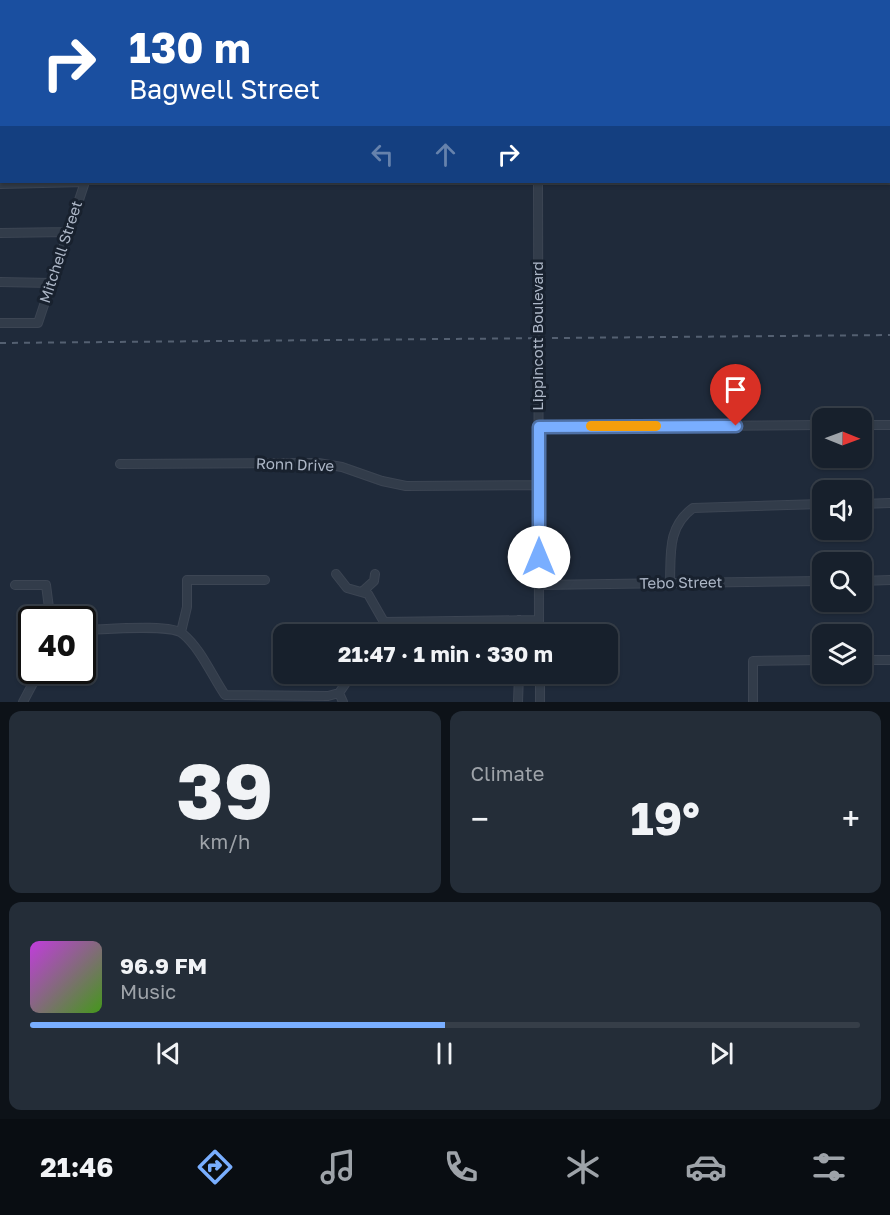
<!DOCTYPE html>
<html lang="en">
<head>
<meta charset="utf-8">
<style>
	body { margin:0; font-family:"Golos Text",sans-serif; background:#242d38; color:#f1f3f6; height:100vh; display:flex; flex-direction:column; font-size:22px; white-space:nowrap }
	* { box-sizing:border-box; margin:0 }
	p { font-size:20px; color:#9ea3a9 }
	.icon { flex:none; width:33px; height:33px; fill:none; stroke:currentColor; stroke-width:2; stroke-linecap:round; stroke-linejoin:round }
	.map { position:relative; height:702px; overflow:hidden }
	.sheet { display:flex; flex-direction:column; gap:9px; padding:9px; background:#0d1218; flex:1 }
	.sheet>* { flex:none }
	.hud { position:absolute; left:0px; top:0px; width:891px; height:183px; box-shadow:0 2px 4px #0004,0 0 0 2px #363e48; background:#1a4fa0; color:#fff; overflow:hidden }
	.needle { width:39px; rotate:91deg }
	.controls { position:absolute; left:812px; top:408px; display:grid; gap:12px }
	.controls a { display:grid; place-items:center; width:60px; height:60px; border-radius:12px; background:#17202c; box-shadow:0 2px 4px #0004,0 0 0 2px #363e48; font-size:30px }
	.speed { position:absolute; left:18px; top:606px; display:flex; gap:12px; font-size:30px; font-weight:700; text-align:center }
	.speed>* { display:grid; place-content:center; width:78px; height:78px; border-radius:50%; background:#17202c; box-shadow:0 2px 4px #0004,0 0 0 2px #363e48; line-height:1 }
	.speed .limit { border:3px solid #111; border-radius:9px; background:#fff; color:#111 }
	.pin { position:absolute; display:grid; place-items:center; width:51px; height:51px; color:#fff; margin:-62px -26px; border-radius:50% 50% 50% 0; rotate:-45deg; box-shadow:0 0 6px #0007 }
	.pin .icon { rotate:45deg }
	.me { position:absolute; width:66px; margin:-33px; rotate:0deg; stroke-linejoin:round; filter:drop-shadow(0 0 4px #0008) }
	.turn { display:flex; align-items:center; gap:21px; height:126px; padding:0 30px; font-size:27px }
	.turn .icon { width:78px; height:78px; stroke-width:2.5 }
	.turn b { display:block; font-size:42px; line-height:51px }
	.lanes { display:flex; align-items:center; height:57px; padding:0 30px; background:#0003; justify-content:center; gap:30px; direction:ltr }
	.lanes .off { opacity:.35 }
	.big { font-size:45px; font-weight:700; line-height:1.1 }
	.sheet .widget { flex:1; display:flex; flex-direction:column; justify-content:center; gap:9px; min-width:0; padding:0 21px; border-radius:12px; background:#242d38 }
	.sheet .dial { align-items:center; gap:0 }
	.dial b { font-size:78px; line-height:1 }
	.song { display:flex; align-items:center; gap:18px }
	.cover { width:72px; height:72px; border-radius:9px; background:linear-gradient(135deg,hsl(290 70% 55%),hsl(100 70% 35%)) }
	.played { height:6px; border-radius:3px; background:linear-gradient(90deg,#79aeff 50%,#363e48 50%) }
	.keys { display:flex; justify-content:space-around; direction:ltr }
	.heat { display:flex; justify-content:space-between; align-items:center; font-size:33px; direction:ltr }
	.sheet .tiles { flex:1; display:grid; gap:9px; grid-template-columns:1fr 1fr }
	.widget:last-child { grid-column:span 2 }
	.trip { position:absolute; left:273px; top:624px; width:345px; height:60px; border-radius:12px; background:#17202c; box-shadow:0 2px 4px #0004,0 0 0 2px #363e48; font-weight:700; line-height:60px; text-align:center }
	.tab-bar { display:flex; height:96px; justify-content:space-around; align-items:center; background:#090d12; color:#9ea3a9 }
	.tab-bar .icon { width:42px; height:42px }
	.tab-bar .active { color:#79aeff }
	.tab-bar b { font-size:27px; color:#f1f3f6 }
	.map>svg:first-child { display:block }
</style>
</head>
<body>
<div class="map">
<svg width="890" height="702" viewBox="0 0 890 702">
	<rect width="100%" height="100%" fill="#1f2a3a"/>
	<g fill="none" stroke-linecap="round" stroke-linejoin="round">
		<defs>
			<path id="minor" d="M133 0V2
				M537 0V2
				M0 137H2
				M538 182 539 634
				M0 184 85 182
				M0 233 69 232
				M0 282 51 283
				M0 323H38L85 182
				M861 425H890
				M539 427 822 425
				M120 464 318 463 342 467 382 481 406 486 539 485
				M861 504 890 503
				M336 574 347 588 368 594 384 622
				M861 581 890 580
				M670 583C671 554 667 527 693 508L822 504
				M15 585H46L49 608 54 620
				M539 585 822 581
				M363 591 374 581 375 574
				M82 630C102 630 171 623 183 634 201 649 212 676 225 695L328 696 339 693 352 674
				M181 632 187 607V580H265
				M373 634 384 622 539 620
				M519 634V620
				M861 660H890
				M540 674V702
				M339 693 343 702
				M23 702 40 670
				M518 702 519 674
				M753 702V661L822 660"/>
		</defs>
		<use href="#minor" stroke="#3c4553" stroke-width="10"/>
		<use href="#minor" stroke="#323c4a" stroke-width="8"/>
		<path stroke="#546071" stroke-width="2" stroke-dasharray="6 6" stroke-linecap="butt" d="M0 343 890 335"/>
	</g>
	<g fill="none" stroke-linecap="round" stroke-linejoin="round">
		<defs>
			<path id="route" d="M539 557V427L736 426"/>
		</defs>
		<use href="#route" stroke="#4f71a6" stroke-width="15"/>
		<use href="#route" stroke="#79aeff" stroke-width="10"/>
		<path stroke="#f59e0b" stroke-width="10" d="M591 426H656"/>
	</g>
	<g text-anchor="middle" stroke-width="6" stroke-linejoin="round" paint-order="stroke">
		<g font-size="15" fill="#adb7c7" stroke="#18212e">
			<text transform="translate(61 252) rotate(-72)" y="5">Mitchell Street</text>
			<text transform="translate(538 336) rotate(-90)" y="5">Lippincott Boulevard</text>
			<text transform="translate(295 465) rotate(2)" y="5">Ronn Drive</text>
			<text transform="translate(681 583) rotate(-1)" y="5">Tebo Street</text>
		</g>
	</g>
</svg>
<div class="controls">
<a><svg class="needle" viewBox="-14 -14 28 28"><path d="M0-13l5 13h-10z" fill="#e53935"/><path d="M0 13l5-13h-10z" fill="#9ea3a9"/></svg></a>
<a><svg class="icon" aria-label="sound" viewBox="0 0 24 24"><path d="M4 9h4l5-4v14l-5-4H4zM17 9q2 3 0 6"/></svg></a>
<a><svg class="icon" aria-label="search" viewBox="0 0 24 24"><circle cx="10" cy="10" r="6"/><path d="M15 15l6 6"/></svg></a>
<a><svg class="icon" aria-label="layers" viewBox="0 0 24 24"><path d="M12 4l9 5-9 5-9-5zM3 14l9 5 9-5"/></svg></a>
</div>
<div class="speed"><div class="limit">40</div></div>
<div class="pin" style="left:736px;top:426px;background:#d93025"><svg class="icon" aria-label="arrive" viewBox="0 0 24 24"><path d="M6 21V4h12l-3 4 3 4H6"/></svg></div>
<svg class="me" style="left:539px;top:557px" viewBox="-20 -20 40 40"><circle r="19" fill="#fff"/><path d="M0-13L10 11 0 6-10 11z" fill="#79aeff"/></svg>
<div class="trip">21:47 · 1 min · 330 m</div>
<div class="hud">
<div class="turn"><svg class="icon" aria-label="right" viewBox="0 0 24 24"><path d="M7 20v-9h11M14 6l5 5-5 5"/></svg><div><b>130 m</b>Bagwell Street</div></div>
<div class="lanes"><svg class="icon off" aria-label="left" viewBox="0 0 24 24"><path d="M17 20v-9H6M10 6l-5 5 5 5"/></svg><svg class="icon off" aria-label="ahead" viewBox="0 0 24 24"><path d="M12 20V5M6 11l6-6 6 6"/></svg><svg class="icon" aria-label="right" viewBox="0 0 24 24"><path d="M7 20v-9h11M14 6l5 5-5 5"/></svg></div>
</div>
</div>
<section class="sheet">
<div class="tiles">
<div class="widget dial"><b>39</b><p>km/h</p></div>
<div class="widget"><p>Climate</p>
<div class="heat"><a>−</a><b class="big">19°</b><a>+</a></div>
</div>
<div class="widget">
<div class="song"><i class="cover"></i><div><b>96.9 FM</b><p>Music</p></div></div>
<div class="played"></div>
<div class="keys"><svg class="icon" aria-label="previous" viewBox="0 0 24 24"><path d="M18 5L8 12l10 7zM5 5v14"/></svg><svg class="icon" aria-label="pause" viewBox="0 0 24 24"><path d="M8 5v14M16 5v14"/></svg><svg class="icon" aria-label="next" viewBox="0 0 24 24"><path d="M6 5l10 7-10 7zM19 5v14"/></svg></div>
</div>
</div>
</section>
<nav class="tab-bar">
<b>21:46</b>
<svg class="icon active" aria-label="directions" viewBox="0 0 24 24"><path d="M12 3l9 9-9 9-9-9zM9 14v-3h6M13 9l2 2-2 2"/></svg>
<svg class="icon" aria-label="music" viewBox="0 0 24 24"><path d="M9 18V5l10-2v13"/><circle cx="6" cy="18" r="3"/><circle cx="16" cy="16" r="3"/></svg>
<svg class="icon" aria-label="phone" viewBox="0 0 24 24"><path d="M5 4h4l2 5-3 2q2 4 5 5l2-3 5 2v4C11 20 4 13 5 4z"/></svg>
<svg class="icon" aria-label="climate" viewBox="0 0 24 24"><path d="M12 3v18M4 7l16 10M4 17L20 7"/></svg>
<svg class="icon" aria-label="car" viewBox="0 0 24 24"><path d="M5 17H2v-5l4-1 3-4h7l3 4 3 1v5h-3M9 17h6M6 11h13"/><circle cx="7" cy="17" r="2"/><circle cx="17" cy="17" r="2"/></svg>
<svg class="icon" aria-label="filters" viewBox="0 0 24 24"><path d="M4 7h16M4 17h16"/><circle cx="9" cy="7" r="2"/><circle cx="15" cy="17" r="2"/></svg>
</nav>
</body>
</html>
